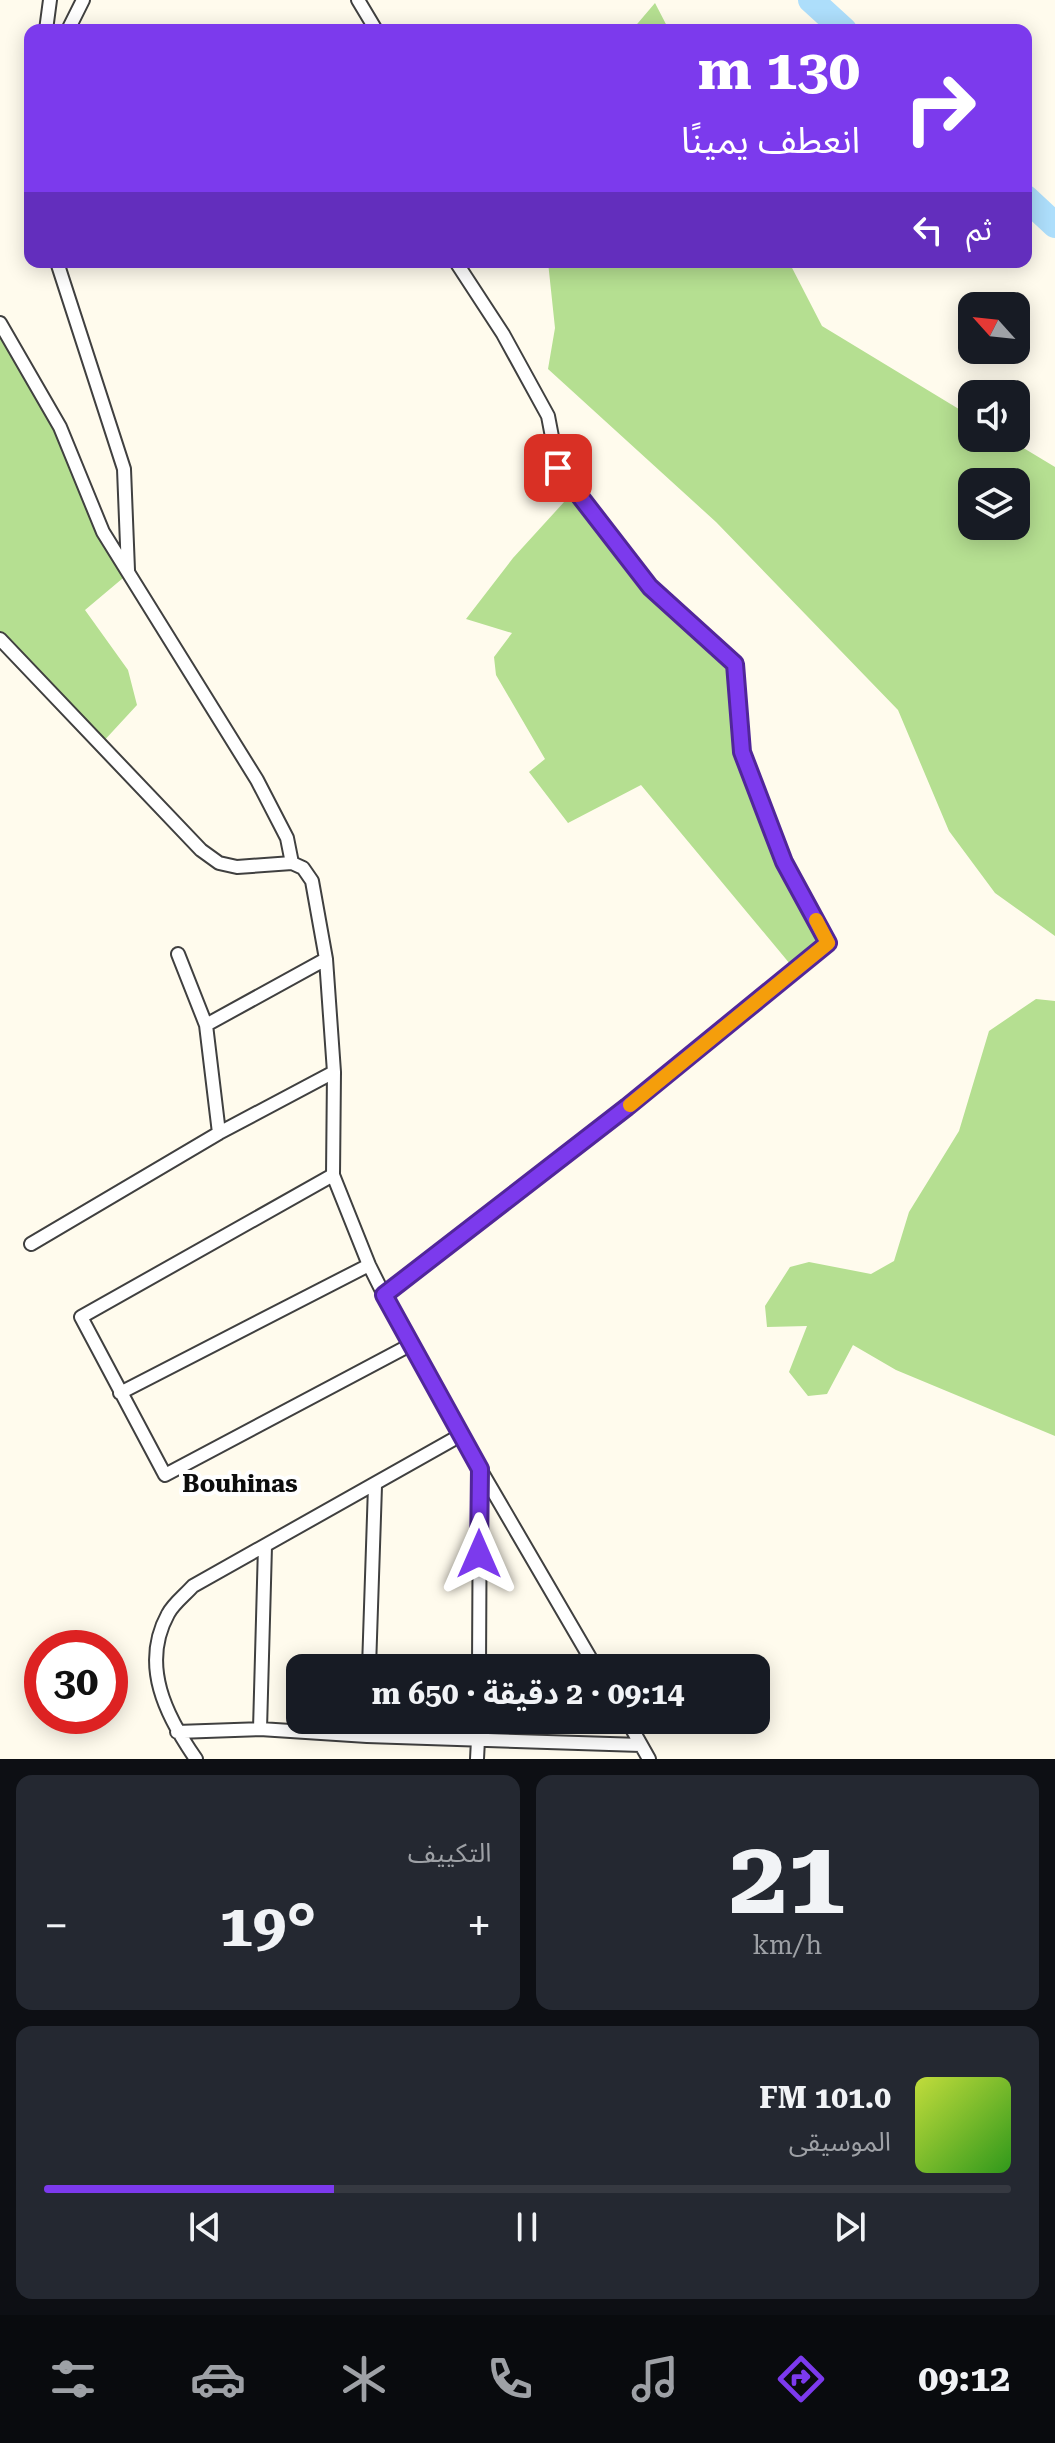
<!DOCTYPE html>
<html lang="ar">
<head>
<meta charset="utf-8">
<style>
	body { margin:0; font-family:"Roboto Serif","Noto Sans Arabic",serif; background:#242831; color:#f1f3f6; direction:rtl; height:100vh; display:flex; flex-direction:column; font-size:30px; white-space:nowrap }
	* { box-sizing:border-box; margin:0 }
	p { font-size:26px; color:#9ea1a6 }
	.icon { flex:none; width:44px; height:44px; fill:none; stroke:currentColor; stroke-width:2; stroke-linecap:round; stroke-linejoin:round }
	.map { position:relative; height:1759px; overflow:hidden; direction:ltr }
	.drawer { display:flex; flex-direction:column; gap:16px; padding:16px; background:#0d0f14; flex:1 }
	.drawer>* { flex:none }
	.top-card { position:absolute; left:24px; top:24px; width:1008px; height:244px; border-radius:16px; box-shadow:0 4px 20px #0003; direction:rtl; background:#7c3aed; color:#fff; overflow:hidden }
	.needle { width:52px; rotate:297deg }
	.buttons { position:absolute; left:958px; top:292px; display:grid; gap:16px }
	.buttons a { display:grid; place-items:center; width:72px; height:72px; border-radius:16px; background:#171b24; box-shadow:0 4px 20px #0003; font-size:40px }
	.speed { position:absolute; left:24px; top:1630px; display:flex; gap:16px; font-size:40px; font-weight:700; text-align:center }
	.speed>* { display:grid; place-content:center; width:104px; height:104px; border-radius:50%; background:#171b24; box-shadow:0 4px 20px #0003; line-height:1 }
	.speed .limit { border:12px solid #d22; background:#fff; color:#111 }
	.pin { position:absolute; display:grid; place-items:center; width:68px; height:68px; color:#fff; margin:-34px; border-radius:16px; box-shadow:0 4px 12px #0006 }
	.me { position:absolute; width:88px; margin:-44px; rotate:0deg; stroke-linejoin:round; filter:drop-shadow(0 0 6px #0008) }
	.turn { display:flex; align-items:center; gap:28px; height:168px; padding:0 40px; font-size:36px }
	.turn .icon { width:104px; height:104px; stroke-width:2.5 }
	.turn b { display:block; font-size:56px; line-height:68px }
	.then { display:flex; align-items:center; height:76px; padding:0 40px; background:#0003; gap:16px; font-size:30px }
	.big { font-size:60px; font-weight:700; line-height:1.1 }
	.drawer .widget { flex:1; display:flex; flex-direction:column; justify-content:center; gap:12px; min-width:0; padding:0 28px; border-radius:16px; background:#242831 }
	.drawer .dial { align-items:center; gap:0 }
	.dial b { font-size:104px; line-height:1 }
	.song { display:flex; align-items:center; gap:24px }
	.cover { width:96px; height:96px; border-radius:12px; background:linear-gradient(135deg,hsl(70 70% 55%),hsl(110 70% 35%)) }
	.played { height:8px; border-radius:4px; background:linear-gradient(90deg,#7c3aed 30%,#363941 30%) }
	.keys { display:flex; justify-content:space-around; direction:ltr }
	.heat { display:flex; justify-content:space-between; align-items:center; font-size:44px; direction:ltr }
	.drawer .tiles { flex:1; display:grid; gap:16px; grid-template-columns:1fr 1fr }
	.widget:last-child { grid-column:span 2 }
	.trip { position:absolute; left:286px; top:1654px; width:484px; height:80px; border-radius:16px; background:#171b24; box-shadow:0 4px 20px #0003; font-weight:700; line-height:80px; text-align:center; direction:rtl }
	.menu { display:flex; height:128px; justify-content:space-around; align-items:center; background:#090b0e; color:#9ea1a6 }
	.menu .icon { width:56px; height:56px }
	.menu .active { color:#7c3aed }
	.menu b { font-size:36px; color:#f1f3f6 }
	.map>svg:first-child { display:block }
</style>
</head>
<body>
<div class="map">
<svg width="1055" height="1759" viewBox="0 0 1055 1759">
	<rect width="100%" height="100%" fill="#fffbed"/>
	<path fill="#b5df91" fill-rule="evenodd" d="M655 3 669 30H632Z
		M548 262H789L822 326 972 417V438H1007L1055 467V936L995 893 949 831 898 710 716 522 548 369 555 328ZM972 482H1016V526H972Z
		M0 323 129 573 85 610 128 670 137 705 101 744 0 639Z
		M575 490 650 587 735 664 742 752 784 862 828 943 795 970 641 785 568 823 529 772 545 759 496 675 494 657 512 633 466 619 513 558Z
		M1036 999 1055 1001V1436L896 1370 853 1345 827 1394 808 1396 789 1372 807 1326 767 1327 765 1306 790 1267 809 1262 871 1274 894 1261 909 1212 959 1131 989 1031Z"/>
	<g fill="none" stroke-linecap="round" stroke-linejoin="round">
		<path stroke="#addefb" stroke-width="26" d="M811 0 844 30
			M1026 198 1055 225"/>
		<defs>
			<path id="street" d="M358 0 376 30
				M46 30 50 0
				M68 30 83 0
				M57 262 124 469 128 570
				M0 323 60 427 103 532 257 780 287 838 292 863
				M0 639 201 850 219 863 237 867 292 863 303 868 312 881 326 959 334 1072 333 1175 369 1265 384 1295 480 1469 596 1668
				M178 954 206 1025 219 1133
				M206 1025 326 959
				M333 1175 81 1317 165 1475 412 1344
				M31 1244 219 1133 334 1072
				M384 1295 627 1107 828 943 784 862 742 752 735 664 650 587 558 468 548 416 503 334 456 262
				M120 1393 369 1265
				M369 1668 375 1486
				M479 1668 480 1471
				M627 1720 649 1759
				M260 1729 265 1546
				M177 1732 260 1729 367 1736 641 1745
				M196 1759C166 1716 140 1665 168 1614 173 1604 185 1595 193 1586L461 1435
				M477 1759 479 1720"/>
		</defs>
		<use href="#street" stroke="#404040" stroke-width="16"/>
		<use href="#street" stroke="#fff" stroke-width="12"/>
	</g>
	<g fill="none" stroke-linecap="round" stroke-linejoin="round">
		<defs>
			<path id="route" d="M479 1554 480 1469 384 1295 627 1107 828 943 784 862 742 752 735 664 650 587 558 468"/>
		</defs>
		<use href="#route" stroke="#51269a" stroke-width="20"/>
		<use href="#route" stroke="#7c3aed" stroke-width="14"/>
		<path stroke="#f59e0b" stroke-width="14" d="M630 1105 828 943 816 920"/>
	</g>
	<g text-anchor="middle" stroke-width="8" stroke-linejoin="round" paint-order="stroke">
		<g font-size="24" font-weight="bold" fill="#0d0d0d" stroke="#fff">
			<text x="240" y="1492">Bouhinas</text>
		</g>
	</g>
</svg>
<div class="buttons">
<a><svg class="needle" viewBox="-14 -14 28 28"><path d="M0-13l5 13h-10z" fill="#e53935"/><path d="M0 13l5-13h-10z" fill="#9ea1a6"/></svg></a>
<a><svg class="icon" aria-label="sound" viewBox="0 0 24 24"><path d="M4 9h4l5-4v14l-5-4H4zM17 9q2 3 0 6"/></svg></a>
<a><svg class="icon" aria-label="layers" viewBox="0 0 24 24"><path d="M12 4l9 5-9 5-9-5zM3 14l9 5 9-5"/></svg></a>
</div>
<div class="speed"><div class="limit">30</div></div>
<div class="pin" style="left:558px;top:468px;background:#d93025"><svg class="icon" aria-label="arrive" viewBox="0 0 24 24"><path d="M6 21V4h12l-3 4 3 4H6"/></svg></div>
<svg class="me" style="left:479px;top:1554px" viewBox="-20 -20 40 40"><path d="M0-17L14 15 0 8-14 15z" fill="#7c3aed" stroke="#fff" stroke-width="4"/></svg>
<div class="trip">09:14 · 2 دقيقة · 650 m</div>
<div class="top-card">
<div class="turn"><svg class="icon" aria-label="right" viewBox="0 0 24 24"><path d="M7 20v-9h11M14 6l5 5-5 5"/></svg><div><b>130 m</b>انعطف يمينًا</div></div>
<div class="then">ثم<svg class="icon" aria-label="left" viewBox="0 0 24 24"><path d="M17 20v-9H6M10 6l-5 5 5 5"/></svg></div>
</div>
</div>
<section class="drawer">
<div class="tiles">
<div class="widget dial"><b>21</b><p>km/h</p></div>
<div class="widget"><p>التكييف</p>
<div class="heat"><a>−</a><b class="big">19°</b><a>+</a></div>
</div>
<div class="widget">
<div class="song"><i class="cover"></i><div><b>101.0 FM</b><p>الموسيقى</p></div></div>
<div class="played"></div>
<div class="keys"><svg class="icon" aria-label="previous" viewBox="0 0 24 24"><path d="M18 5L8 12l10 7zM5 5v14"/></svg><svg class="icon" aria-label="pause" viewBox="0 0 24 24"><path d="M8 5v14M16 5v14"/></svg><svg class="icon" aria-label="next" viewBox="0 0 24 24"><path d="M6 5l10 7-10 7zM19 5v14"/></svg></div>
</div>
</div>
</section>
<nav class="menu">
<b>09:12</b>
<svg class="icon active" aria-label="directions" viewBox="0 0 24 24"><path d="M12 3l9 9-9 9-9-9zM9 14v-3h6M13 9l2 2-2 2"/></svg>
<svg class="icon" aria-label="music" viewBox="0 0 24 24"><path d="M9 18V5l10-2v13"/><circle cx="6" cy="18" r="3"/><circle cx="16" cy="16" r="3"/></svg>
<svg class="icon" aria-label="phone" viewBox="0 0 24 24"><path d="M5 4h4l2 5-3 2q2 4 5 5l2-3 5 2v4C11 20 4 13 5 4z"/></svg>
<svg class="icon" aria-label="climate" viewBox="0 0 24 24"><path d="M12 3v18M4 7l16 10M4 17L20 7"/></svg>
<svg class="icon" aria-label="car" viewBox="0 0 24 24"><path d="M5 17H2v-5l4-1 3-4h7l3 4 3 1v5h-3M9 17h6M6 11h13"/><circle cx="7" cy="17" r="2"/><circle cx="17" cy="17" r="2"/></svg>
<svg class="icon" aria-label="filters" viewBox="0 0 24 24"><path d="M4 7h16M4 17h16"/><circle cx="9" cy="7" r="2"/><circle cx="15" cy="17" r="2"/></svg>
</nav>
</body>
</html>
